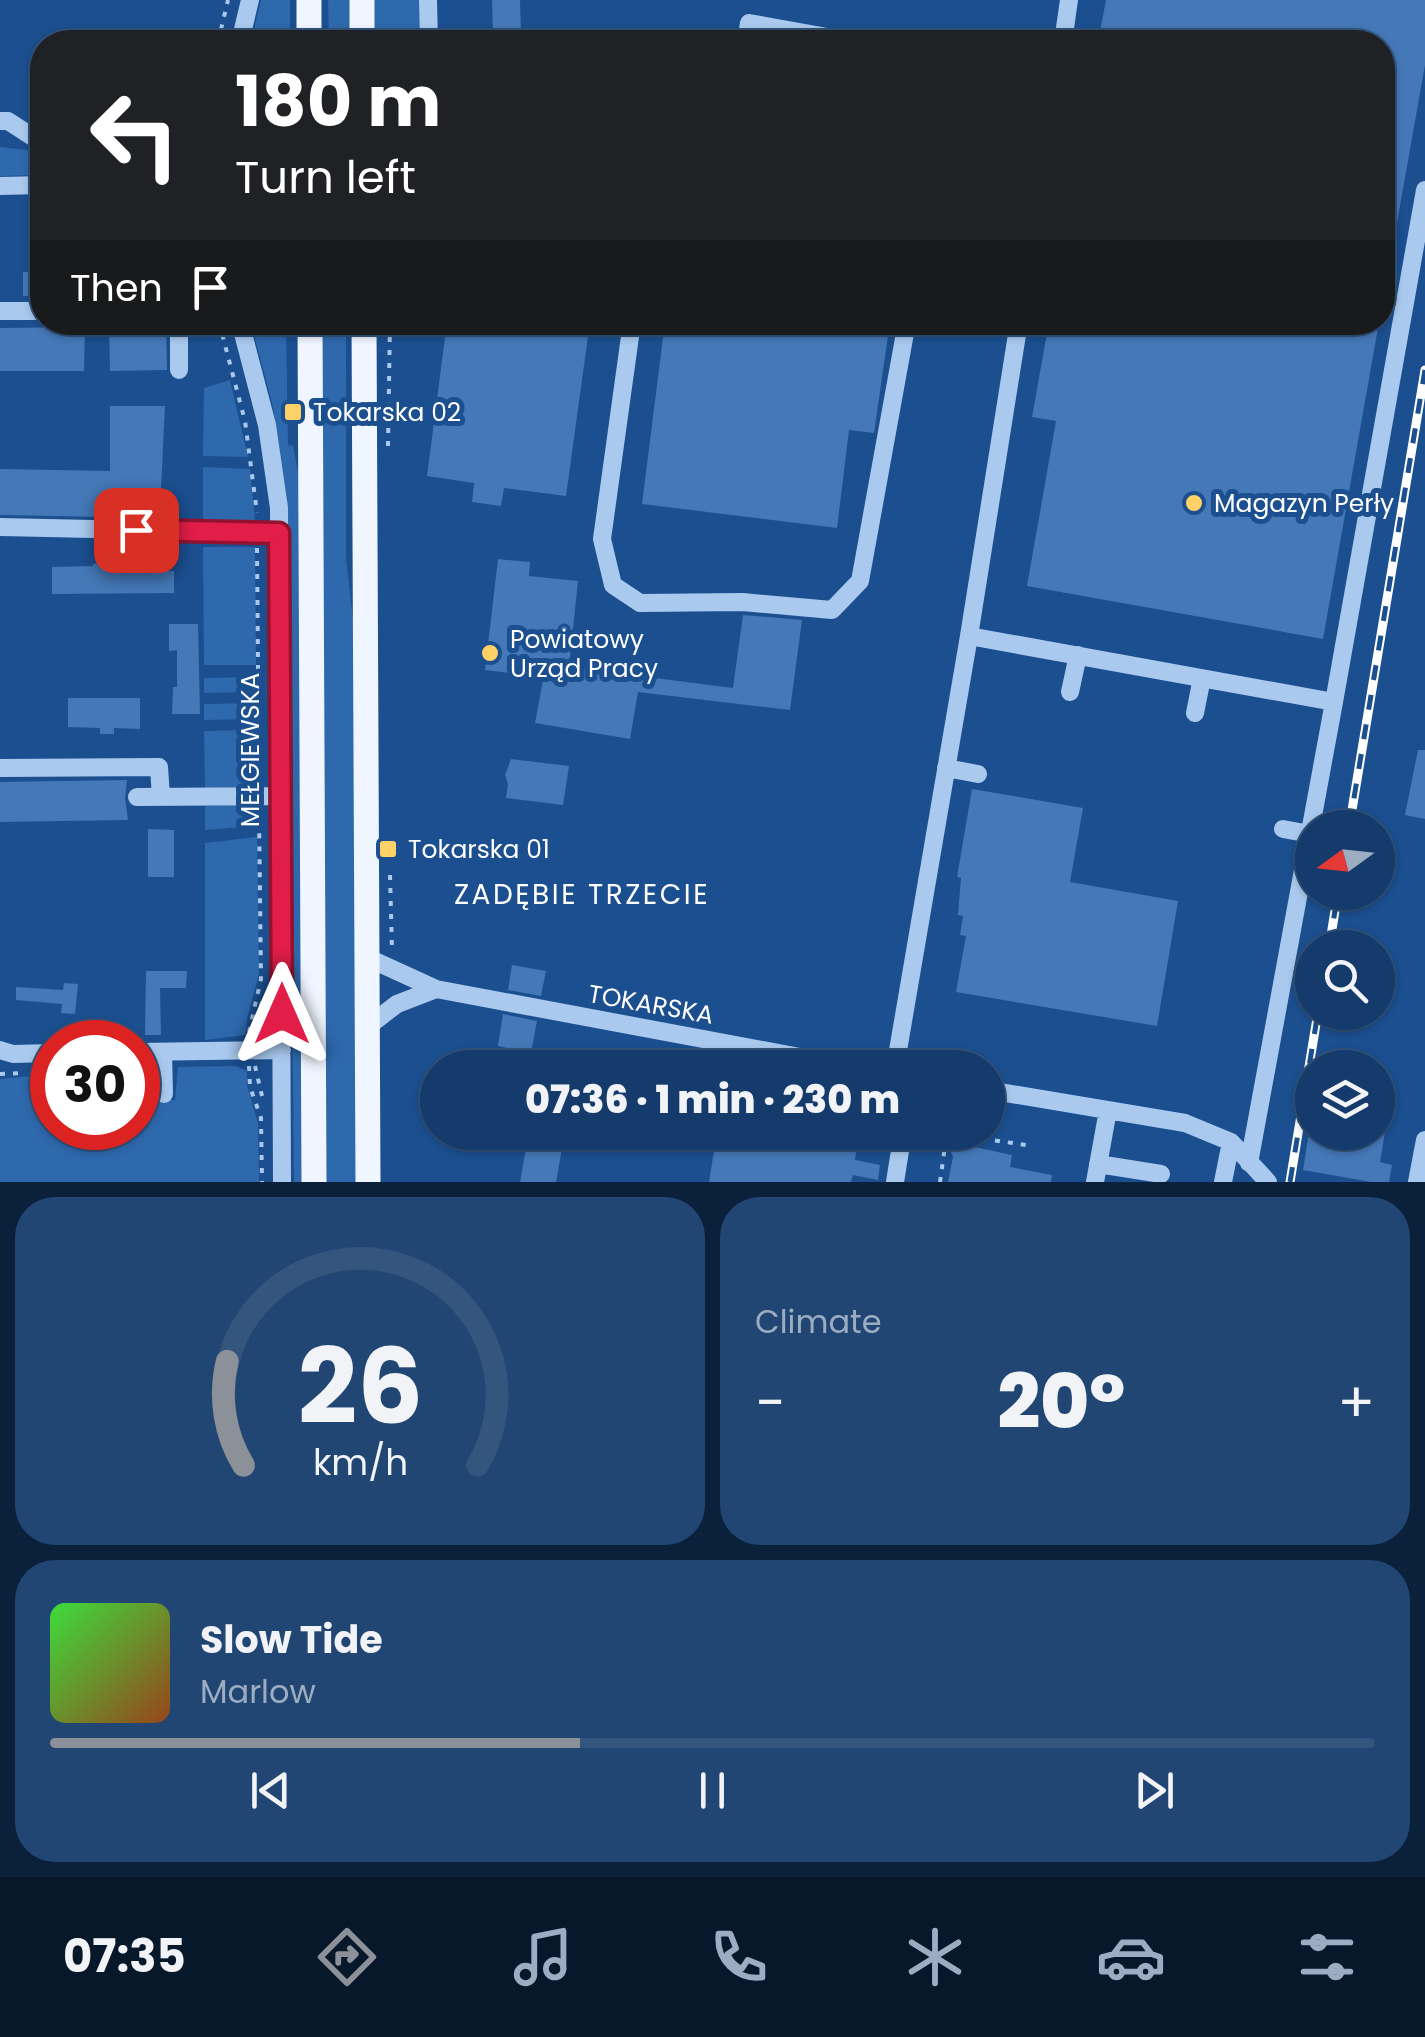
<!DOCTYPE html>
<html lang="en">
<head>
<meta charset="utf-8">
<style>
	body { margin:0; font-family:Poppins,sans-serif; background:#214673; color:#f1f3f6; height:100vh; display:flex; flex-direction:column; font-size:38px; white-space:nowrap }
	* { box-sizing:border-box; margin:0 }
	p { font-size:32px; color:#9dadc1 }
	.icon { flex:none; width:55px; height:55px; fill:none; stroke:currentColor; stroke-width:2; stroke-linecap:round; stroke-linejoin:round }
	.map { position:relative; height:1182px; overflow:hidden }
	.drawer { display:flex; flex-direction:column; gap:15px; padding:15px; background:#0b203b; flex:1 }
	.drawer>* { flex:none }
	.banner { position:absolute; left:30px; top:30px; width:1365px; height:305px; border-radius:40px; box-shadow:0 2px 8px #0004,0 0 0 2px #33557e; background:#202124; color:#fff; overflow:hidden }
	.needle { width:65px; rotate:255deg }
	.controls { position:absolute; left:1295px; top:810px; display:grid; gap:20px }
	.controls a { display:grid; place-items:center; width:100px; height:100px; border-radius:50%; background:#143b6b; box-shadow:0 2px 8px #0004,0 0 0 2px #33557e; font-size:50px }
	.speed { position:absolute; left:30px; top:1020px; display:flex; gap:20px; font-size:50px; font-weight:700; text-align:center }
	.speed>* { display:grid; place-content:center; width:130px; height:130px; border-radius:50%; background:#143b6b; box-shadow:0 2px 8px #0004,0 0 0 2px #33557e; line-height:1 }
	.speed .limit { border:15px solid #d22; background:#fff; color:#111 }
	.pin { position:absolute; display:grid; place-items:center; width:85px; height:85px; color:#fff; margin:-42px; border-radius:20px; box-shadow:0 5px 15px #0006 }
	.me { position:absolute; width:110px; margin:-55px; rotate:0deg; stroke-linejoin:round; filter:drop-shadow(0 0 8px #0008) }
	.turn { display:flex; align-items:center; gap:35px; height:210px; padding:0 40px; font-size:45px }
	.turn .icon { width:130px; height:130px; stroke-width:2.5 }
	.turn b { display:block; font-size:70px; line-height:85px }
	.then { display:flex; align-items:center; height:95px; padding:0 40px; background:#0003; gap:20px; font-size:38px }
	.big { font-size:75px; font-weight:800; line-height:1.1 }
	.drawer .card { flex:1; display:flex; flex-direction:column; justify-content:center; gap:15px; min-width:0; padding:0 35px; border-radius:40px; background:#214673 }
	.drawer .dial { align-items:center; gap:0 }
	.dial svg { height:260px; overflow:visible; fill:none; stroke:#33557e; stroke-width:7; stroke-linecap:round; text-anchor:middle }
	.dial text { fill:#f1f3f6; stroke:none }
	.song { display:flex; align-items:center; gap:30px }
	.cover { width:120px; height:120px; border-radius:15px; background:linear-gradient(135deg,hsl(120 70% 55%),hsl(20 70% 35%)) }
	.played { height:10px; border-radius:5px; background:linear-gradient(90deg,#8c9099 40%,#33557e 40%) }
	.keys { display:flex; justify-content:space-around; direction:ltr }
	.heat { display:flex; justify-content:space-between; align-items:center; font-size:55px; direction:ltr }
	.drawer .tiles { flex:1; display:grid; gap:15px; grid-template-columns:1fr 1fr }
	.card:last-child { grid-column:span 2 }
	.trip { position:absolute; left:420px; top:1050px; width:585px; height:100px; border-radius:50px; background:#143b6b; box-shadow:0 2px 8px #0004,0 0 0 2px #33557e; font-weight:800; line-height:100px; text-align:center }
	.tab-bar { display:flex; height:160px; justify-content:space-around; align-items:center; background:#08182b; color:#9dadc1 }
	.tab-bar .icon { width:70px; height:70px }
	.tab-bar .active { color:#8c9099 }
	.tab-bar b { font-size:45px; color:#f1f3f6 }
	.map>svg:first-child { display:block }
</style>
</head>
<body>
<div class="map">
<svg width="1425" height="1182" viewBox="0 0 1425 1182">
	<rect width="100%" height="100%" fill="#1b4f8f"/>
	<path fill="#2e69ad" d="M261 0H290V42H251Z
		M328 0H351V42H329Z
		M373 0H419L421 42H374Z
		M0 147 27 150 42 158V175L0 176Z
		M251 323H286L288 445 293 446 302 492 304 1182H294L287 506 273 407Z
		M321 323H346V557L354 630 359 1182H325Z
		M230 380 248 457 203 456 204 388Z
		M203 467 250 469 255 521 203 520Z
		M203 547H255L256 665H204Z
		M256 677V692L204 693V678Z
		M256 703V719L204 720V704Z
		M256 730 257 786 205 789 204 731Z
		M257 804V826L205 830V806Z
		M257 837 259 974 247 1019 246 1035 205 1040V843Z
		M236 1066 247 1071V1085L258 1123 259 1182H0V1079L52 1074V1128H138V1067H151L154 1100H175L178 1067Z"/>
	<path fill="#4478b7" d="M492 0H520L521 34H493Z
		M1106 0H1425V65L1390 262 1382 261V42H1098Z
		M23 272H37L39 296H23Z
		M447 322H590L566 496 504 488 501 506 472 502 474 483 427 476Z
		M665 322H890L874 433 849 430 837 528 642 504Z
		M1049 322H1379L1323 639 1027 586 1056 421 1032 417Z
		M85 327 84 371H0V328Z
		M109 327H166L167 370 110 371Z
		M110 406H165L161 489 152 496 161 504 160 518 0 515V469L110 471Z
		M498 559 530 562 529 576 578 581 569 667 733 688 743 615 802 620 790 710 638 692 630 739 535 723 543 680 535 679 536 676 485 670Z
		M110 561 143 563V571H174V593L52 594V567L93 566V564Z
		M169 624H198L200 714H172L173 687H177V650L169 651Z
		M68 698H140V729L114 728V734H100V728L68 727Z
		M1418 750H1425V819L1405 815Z
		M511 759 569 766 563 805 506 798 508 784 505 775Z
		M127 780 125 798 128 820 0 822V782Z
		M972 789 1083 808 1070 882 1178 901 1157 1026 956 992 966 936 960 935 963 916 958 915 961 878 957 877Z
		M148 829 174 830V877H148Z
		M512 965 546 971 541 996 508 990Z
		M146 971H187L186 988H160L161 1035H145Z
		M64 983 78 984 75 1014 61 1013 62 1004 16 1000V987L63 990Z
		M503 1014 537 1021 531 1053 498 1046Z
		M1323 1053 1364 1060 1363 1068H1321Z
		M529 1132H565L556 1182H520Z
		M717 1132H859L855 1160 880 1165 878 1180 853 1175 851 1182H709Z
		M1309 1132H1385L1380 1162 1392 1165 1389 1182H1371L1303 1170Z
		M959 1139 967 1141 970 1146 1012 1155 1010 1167 1052 1175 1051 1182H948L953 1157 949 1147Z"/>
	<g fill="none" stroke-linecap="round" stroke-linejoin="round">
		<path stroke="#a9c9ee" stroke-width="4" stroke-dasharray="5 8" stroke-linecap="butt" d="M218 42 228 0
			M219 322 245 421 257 513
			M388 446 390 322
			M257 548 259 778
			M390 875 392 950
			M249 1032 261 979 259 813
			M255 1032 263 998
			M249 1066 250 1087 261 1118 262 1182
			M255 1066 262 1096
			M0 1074 23 1073
			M940 1182 945 1146 957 1135 1026 1145"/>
		<path stroke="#a9c9ee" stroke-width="18" d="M428 0 429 42
			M240 42 250 0
			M746 42 749 23 855 42
			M1063 42 1069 0
			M0 121H8L42 143
			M0 186 42 185
			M0 311H42
			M240 322 267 425 279 508 282 1182
			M632 322 602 539 613 585 640 603 742 602 832 610 860 581 907 322
			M179 370V322
			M0 527 279 533
			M969 636 1019 322
			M1070 692 1078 655
			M1334 702 1425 190
			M1195 713 1202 678
			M0 768 159 767 161 797
			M946 768 978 774
			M137 797 281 796
			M1283 829 1310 834
			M366 957 436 989 858 1068
			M367 1027 397 1004 436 989
			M0 1050 13 1054 52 1053
			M138 1052 282 1050
			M163 1052 164 1094
			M895 1068 969 636 1334 702 1249 1163
			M988 1090 1185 1123 1231 1142 1268 1182
			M1098 1164 1161 1174
			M895 1182 903 1132
			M1095 1182 1108 1110
			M1223 1182 1231 1142
			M1417 1182 1425 1140"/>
		<path stroke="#f0f6ff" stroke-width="25" d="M309 0V42
			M362 0V42
			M310 322 314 1182
			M364 322 368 1182"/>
		<defs>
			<path id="rail" d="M1349 828 1425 370
				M1329 948 1338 892
				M1290 1182 1318 1012"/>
		</defs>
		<use href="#rail" stroke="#fff" stroke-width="9"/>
		<use href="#rail" stroke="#1b4f8f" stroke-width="5" stroke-dasharray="15" stroke-linecap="butt"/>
	</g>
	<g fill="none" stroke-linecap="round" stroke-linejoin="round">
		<defs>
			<path id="route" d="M136 530 279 533 282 1014"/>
		</defs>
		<use href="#route" stroke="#92132f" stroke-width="25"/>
		<use href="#route" stroke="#e11d48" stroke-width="18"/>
	</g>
	<g fill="#ffd166" stroke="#1b4f8f" stroke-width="4">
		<rect x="283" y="402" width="20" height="20" rx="5"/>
		<circle cx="1194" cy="503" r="10"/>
		<circle cx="490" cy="653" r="10"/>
		<rect x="378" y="839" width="20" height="20" rx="5"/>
	</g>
	<g text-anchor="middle" stroke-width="10" stroke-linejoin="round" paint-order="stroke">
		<g font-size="25" fill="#fff" stroke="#1b4f8f" text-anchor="start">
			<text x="313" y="421">Tokarska 02</text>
			<text x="1214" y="512">Magazyn Perły</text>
			<text x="510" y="648">Powiatowy<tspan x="510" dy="29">Urząd Pracy</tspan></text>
			<text x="408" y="858">Tokarska 01</text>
		</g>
		<g font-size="25" fill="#fff" stroke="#1b4f8f">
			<text transform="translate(250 750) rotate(-90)" y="9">MEŁGIEWSKA</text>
			<text transform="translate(651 1004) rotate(10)" y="9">TOKARSKA</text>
		</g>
		<g font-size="28" letter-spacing="2.5" fill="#fff" stroke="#1b4f8f">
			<text x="582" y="904">ZADĘBIE TRZECIE</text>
		</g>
	</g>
</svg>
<div class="controls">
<a><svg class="needle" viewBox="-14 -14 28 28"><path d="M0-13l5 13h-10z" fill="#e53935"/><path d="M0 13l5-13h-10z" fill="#9dadc1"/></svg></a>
<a><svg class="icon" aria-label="search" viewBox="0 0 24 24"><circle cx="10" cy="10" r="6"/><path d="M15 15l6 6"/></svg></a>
<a><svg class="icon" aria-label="layers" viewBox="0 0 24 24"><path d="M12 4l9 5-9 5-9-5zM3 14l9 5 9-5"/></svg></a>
</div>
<div class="speed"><div class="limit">30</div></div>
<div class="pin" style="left:136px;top:530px;background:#d93025"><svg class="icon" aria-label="arrive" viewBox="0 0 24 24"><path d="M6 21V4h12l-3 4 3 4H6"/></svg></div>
<svg class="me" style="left:282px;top:1014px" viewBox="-20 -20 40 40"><path d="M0-17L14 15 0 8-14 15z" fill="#e11d48" stroke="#fff" stroke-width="4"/></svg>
<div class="trip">07:36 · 1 min · 230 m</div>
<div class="banner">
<div class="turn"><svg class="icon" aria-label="left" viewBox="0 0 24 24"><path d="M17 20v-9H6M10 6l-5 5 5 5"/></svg><div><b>180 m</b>Turn left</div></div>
<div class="then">Then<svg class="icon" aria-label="arrive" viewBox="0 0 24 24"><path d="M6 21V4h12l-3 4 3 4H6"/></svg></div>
</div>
</div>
<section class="drawer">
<div class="tiles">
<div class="card dial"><svg viewBox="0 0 100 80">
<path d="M14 69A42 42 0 1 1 86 69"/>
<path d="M14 69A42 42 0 0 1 9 37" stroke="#8c9099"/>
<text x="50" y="56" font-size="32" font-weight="700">26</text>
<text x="50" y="72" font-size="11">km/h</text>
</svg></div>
<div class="card"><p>Climate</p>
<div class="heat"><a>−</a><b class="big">20°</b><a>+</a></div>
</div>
<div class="card">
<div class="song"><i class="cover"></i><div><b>Slow Tide</b><p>Marlow</p></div></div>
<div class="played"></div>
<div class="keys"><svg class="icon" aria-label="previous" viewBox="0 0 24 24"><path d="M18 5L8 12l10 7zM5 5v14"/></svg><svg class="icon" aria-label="pause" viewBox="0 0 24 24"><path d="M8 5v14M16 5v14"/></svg><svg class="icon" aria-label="next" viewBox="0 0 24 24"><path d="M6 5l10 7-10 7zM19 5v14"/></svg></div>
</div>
</div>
</section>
<nav class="tab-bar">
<b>07:35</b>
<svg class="icon active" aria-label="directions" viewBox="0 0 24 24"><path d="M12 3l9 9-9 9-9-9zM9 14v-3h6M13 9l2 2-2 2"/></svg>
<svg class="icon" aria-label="music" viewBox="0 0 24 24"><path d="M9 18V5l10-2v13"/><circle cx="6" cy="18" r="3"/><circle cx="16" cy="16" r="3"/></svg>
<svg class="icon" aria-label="phone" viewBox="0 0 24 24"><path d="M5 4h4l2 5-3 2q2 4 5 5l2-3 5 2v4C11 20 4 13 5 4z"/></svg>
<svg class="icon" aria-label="climate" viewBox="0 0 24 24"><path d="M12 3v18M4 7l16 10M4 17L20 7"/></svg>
<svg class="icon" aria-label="car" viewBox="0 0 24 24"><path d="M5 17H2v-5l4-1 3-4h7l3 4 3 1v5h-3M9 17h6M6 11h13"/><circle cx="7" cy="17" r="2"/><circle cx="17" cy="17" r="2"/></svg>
<svg class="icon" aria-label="filters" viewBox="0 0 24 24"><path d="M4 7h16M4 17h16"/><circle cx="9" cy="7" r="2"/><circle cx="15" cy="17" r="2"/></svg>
</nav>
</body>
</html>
